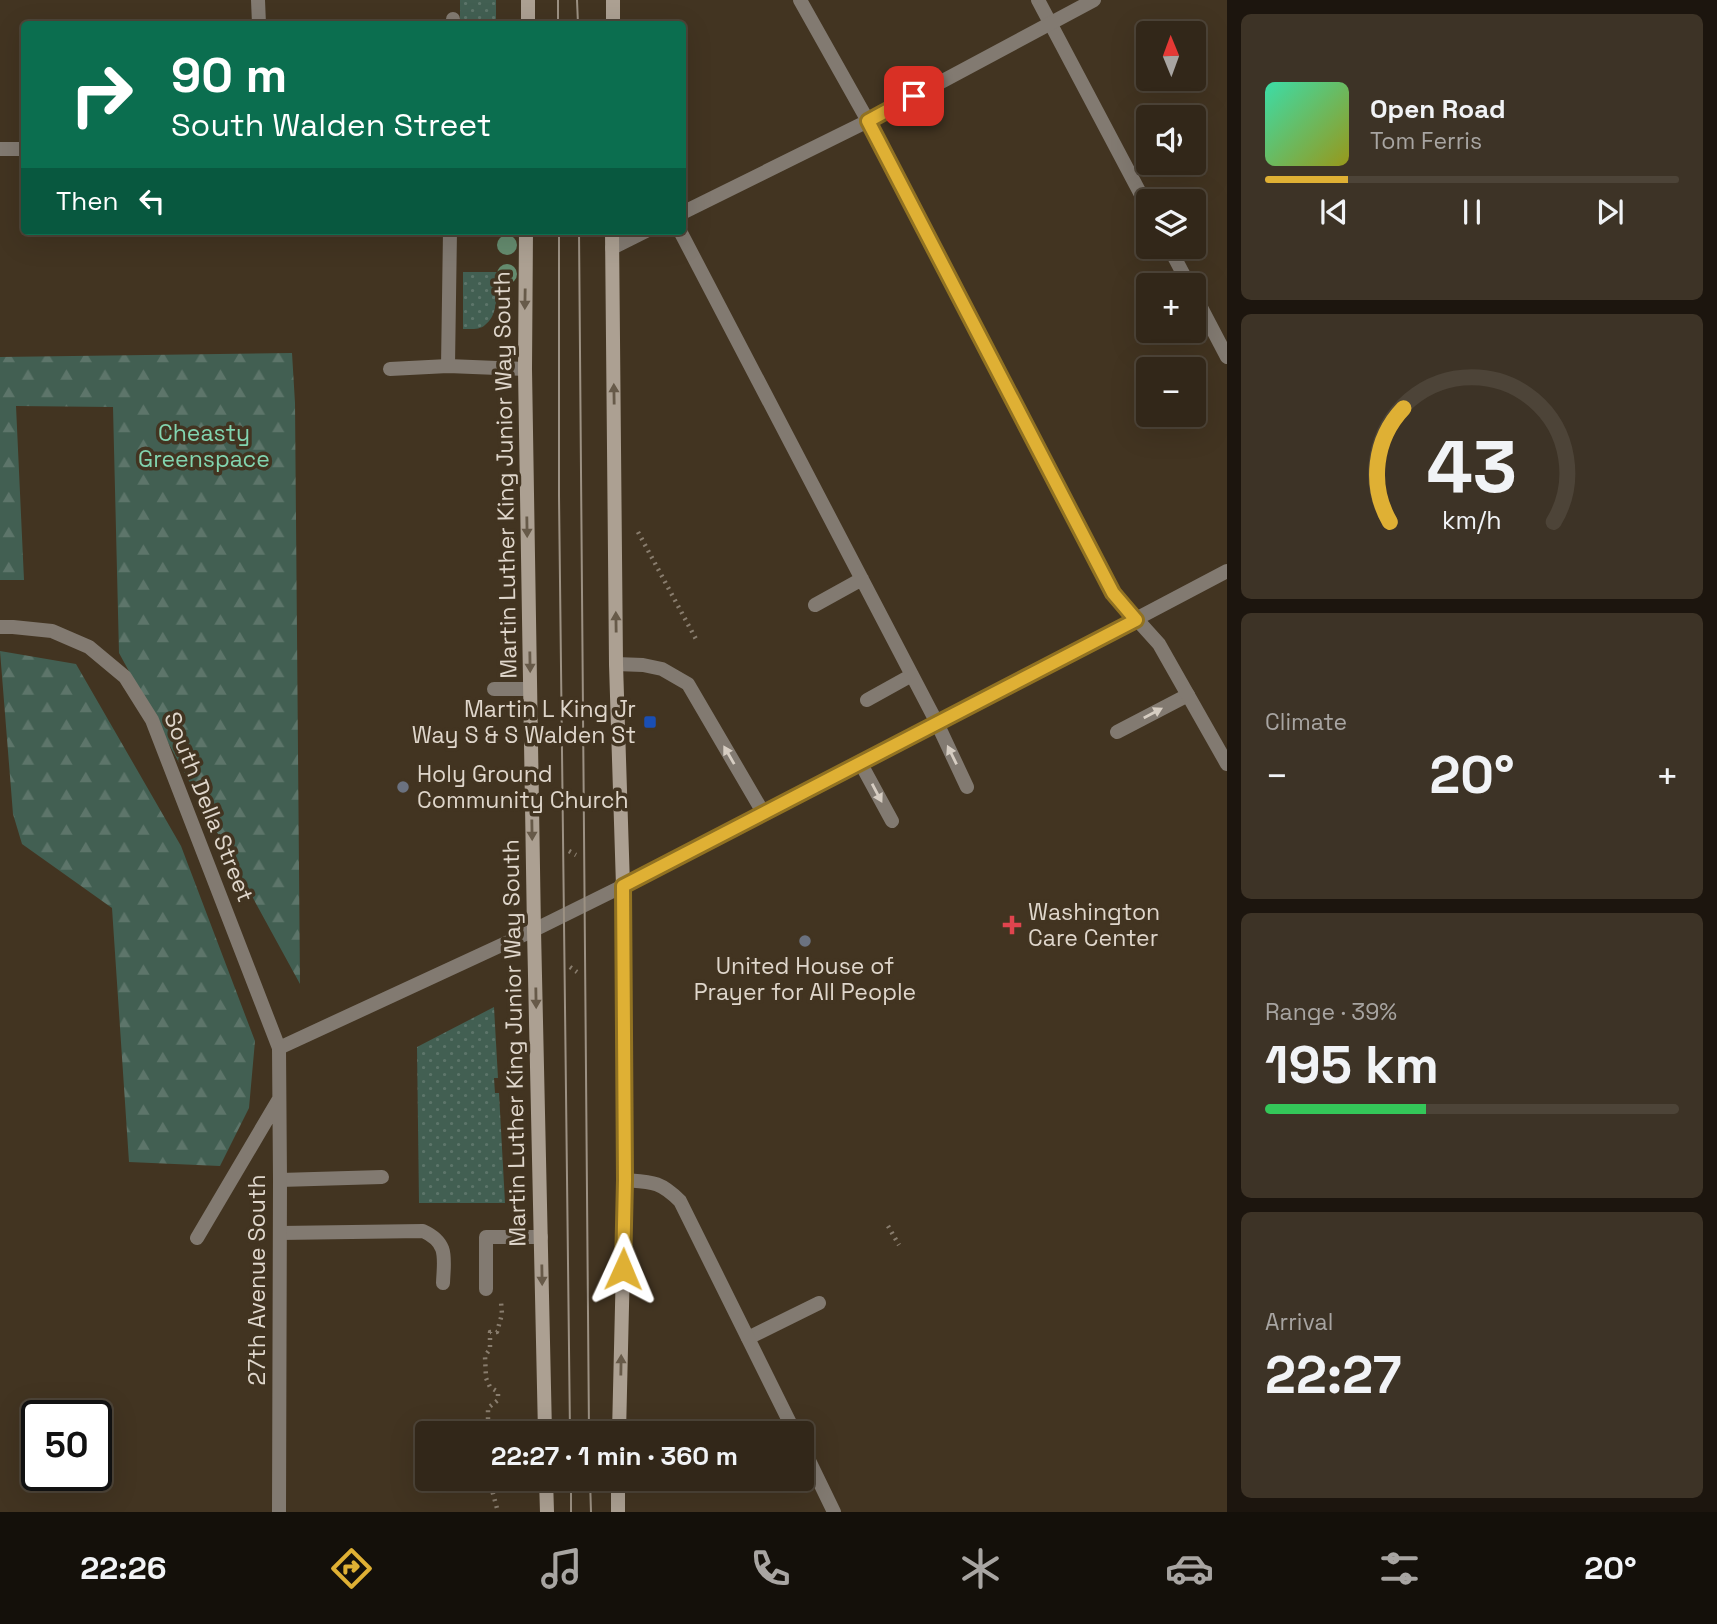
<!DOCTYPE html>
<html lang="en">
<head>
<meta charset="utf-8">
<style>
	body { margin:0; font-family:"Space Grotesk",sans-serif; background:#3d3326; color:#f1f3f6; height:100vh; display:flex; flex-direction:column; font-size:26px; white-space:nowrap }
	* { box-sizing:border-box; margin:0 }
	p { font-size:23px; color:#a8a5a2 }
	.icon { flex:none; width:38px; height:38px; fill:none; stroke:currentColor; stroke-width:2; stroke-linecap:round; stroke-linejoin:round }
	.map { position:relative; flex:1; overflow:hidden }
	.sheet { display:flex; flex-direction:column; gap:14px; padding:14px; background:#1c150e; width:490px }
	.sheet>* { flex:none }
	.guide { position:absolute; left:21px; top:21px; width:665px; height:214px; border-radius:7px; box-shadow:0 7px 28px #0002,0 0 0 2px #4d4438; background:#0b6e4f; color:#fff; overflow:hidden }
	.needle { width:46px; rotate:359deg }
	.buttons { position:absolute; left:1136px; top:21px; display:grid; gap:14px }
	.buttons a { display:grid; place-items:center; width:70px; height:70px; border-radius:7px; background:#322719; box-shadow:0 7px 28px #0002,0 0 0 2px #4d4438; font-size:35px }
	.speed { position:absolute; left:21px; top:1400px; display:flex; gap:14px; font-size:35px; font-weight:700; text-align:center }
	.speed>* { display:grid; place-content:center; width:91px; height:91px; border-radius:50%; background:#322719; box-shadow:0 7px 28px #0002,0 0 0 2px #4d4438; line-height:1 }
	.speed .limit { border:4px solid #111; border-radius:10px; background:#fff; color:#111 }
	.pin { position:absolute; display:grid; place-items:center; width:60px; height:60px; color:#fff; margin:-30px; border-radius:14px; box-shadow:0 4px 10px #0006 }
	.me { position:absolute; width:77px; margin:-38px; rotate:1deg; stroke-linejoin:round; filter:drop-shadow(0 0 5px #0008) }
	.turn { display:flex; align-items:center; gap:24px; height:147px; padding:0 35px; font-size:32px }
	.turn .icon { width:91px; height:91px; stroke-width:2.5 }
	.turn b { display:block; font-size:49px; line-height:60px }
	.then { display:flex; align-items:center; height:66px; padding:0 35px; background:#0003; gap:14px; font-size:26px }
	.big { font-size:52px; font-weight:700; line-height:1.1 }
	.sheet .tile { flex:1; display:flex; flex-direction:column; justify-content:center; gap:10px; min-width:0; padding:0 24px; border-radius:10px; background:#3d3326 }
	.sheet .dial { align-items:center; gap:0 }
	.dial svg { height:182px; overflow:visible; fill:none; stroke:#4d4438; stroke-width:7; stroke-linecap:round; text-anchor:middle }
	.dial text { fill:#f1f3f6; stroke:none }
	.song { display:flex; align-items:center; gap:21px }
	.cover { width:84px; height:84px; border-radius:10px; background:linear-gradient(135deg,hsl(160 70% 55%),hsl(60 70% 35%)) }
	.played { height:7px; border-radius:4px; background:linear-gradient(90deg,#dfb034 20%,#4d4438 20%) }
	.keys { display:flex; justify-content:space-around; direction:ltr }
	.heat { display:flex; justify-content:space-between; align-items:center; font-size:38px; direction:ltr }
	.charge { height:10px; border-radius:5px; background:linear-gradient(90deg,#34c759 39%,#4d4438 0) }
	.trip { position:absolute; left:415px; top:1421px; width:399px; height:70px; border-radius:7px; background:#322719; box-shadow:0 7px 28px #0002,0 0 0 2px #4d4438; font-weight:700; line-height:70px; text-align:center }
	.menu { display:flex; height:112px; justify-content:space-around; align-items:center; background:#14100a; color:#a8a5a2 }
	.menu .icon { width:49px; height:49px }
	.menu .active { color:#dfb034 }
	.menu b { font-size:32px; color:#f1f3f6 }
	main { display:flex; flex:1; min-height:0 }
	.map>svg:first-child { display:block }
</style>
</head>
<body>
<main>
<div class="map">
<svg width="1227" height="1512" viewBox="0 0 1227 1512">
	<defs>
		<pattern id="grass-dots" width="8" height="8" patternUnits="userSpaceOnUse" patternTransform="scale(1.75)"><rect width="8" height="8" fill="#425f52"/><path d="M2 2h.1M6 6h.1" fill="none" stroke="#5d756a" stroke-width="1.8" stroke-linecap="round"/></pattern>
		<pattern id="forest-firs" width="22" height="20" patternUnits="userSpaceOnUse" patternTransform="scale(1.75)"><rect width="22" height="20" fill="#425f52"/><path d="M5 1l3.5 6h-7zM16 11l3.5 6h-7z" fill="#5d756a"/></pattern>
	</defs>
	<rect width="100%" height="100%" fill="#423421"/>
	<path fill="url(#grass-dots)" d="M460 0H496V24H460Z
		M463 272H497C496 288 500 314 485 325 480 330 470 329 463 329Z
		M494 1007 498 1078H494L495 1093H499L505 1203H419L417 1047Z"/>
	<path fill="url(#forest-firs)" d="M292 353 295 403 300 984 119 653 113 407 16 406 24 580H0V357Z
		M0 651 76 664 181 846 255 1041 249 1108 220 1166 129 1162 112 908 22 844 13 814Z"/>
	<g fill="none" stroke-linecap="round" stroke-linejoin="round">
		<path stroke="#897d6e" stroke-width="4.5" stroke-dasharray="2 5" stroke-linecap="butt" d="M638 532 697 641
			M569 851 576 855
			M570 967 577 972
			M888 1226 899 1245
			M490 1433 488 1425V1408L498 1400V1392L490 1387 486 1378 485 1356 490 1349V1332H497L502 1314 501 1302
			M489 1479 498 1512"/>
		<path stroke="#827a71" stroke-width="14" d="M1038 0 1148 208
			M453 24V19
			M680 231 937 723 967 787
			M1169 247 1189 285
			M1194 294 1227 357
			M448 366 450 231
			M815 605 862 579
			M494 689H530
			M867 700 912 675
			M1117 732 1188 695
			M861 764 892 821
			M280 1180 382 1177
			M280 1233 423 1231C449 1243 444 1258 443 1283
			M486 1289V1237H541
			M748 1338 819 1303"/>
		<path stroke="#827a71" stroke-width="14" d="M258 0 259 24
			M800 0 868 121 1113 593 1159 644 1227 764
			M1 149H24
			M682 213 868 121 1094 0
			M612 248 646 231
			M390 369 448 366 525 369
			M0 627H13L52 631 89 647 125 677 152 720 279 1048 280 1180 279 1512
			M616 664 643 665 662 669 688 684 764 814
			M279 1048 534 930 623 886 861 764 1227 571
			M625 1180C652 1182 660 1181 680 1201L795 1433
			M197 1238 279 1099
			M802 1446 834 1512"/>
		<path stroke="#aca092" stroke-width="14" d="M528 24V0
			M613 24V0
			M526 231 525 369 534 930 545 1433
			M612 231 616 664 623 886 625 1180 619 1433
			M546 1479 547 1512
			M618 1512V1479"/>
		<path stroke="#9c9183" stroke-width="2" d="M558 0V24
			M577 0 578 24
			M559 231V496L570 1433
			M579 231 589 1433
			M571 1479V1512
			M590 1479 591 1512"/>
	</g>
	<g fill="#658c6f">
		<circle cx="507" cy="245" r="10"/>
		<circle cx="507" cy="274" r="10"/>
	</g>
	<defs><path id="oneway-solid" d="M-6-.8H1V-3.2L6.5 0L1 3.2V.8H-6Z" transform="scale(1.75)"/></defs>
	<g fill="#675a49">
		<use href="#oneway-solid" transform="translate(525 299) rotate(91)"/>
		<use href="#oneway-solid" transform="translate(614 394) rotate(-91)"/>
		<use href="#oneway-solid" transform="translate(527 527) rotate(89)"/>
		<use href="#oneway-solid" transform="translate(616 622) rotate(-91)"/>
		<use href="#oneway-solid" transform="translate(530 662) rotate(89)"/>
		<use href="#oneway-solid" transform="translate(532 830) rotate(89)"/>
		<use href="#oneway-solid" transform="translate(536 998) rotate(89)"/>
		<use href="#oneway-solid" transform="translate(542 1275) rotate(89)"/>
		<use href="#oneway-solid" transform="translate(621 1365) rotate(-89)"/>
	</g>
	<g fill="#d6cdc2">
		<use href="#oneway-solid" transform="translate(1153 713) rotate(-28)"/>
		<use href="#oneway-solid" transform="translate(729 755) rotate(-120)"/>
		<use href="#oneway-solid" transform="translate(952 755) rotate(-116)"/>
		<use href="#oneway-solid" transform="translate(877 793) rotate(62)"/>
	</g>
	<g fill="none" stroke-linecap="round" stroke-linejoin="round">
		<defs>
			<path id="route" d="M623 1269 625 1180 623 886C795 798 965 708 1136 620L1113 593 868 121 914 96"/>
		</defs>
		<use href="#route" stroke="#917222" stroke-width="18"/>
		<use href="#route" stroke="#dfb034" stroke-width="12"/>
	</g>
	<rect fill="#1a4fb4" stroke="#423421" stroke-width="2.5" x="643" y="715" width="14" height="14" rx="3.5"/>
	<g fill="#6b7280" stroke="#423421" stroke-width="2.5">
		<circle cx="403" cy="787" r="7"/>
		<circle cx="805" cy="941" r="7"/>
	</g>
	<path fill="#e0444e" stroke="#423421" stroke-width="2.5" d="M1008.5 914.5h7v7h7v7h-7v7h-7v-7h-7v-7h7z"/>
	<g text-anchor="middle" stroke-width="7" stroke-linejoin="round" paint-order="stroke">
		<g font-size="23" fill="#82d4af" stroke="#423421">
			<text x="204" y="441">Cheasty<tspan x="204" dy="26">Greenspace</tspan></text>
		</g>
		<g font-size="23" fill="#dfd6cb" stroke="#423421">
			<text transform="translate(505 475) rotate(-91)" y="8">Martin Luther King Junior Way South</text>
			<text transform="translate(209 807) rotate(68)" y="8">South Della Street</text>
			<text transform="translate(514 1043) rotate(-91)" y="8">Martin Luther King Junior Way South</text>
			<text transform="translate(257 1280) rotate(-90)" y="8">27th Avenue South</text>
		</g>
		<g font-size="23" fill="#dfd6cb" stroke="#423421" text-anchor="start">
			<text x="636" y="717" text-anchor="end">Martin L King Jr<tspan x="636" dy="26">Way S &amp; S Walden St</tspan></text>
			<text x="417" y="782">Holy Ground<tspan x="417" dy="26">Community Church</tspan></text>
			<text x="1028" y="920">Washington<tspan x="1028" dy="26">Care Center</tspan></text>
			<text x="805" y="974" text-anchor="middle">United House of<tspan x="805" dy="26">Prayer for All People</tspan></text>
		</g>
	</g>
</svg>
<div class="buttons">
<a><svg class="needle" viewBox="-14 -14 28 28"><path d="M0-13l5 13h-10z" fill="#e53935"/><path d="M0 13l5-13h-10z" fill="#a8a5a2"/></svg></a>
<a><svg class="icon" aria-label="sound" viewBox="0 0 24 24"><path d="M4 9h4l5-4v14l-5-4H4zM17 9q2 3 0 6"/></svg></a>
<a><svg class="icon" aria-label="layers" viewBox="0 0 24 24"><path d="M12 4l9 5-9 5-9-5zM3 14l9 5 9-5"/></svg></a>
<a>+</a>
<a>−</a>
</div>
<div class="speed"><div class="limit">50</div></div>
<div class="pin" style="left:914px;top:96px;background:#d93025"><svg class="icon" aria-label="arrive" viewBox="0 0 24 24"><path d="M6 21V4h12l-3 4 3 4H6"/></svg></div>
<svg class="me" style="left:623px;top:1269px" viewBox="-20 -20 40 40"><path d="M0-17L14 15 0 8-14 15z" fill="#dfb034" stroke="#fff" stroke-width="4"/></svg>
<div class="trip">22:27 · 1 min · 360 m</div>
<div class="guide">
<div class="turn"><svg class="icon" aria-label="right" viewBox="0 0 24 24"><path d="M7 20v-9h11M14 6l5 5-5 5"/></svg><div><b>90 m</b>South Walden Street</div></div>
<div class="then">Then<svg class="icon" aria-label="left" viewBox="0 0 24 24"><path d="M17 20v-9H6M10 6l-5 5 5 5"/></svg></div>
</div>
</div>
<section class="sheet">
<div class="tile">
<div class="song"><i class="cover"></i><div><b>Open Road</b><p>Tom Ferris</p></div></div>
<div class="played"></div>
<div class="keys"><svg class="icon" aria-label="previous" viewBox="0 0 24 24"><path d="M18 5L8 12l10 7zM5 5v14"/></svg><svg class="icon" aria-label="pause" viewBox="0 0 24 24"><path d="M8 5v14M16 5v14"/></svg><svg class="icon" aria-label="next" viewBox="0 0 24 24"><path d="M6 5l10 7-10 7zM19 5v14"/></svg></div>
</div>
<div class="tile dial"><svg viewBox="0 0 100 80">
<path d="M14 69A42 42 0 1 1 86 69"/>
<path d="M14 69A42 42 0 0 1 20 19" stroke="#dfb034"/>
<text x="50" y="56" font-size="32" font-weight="700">43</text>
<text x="50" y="72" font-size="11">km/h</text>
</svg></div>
<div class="tile"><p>Climate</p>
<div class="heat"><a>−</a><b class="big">20°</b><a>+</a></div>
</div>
<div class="tile"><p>Range · 39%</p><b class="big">195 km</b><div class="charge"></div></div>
<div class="tile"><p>Arrival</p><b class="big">22:27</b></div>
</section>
</main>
<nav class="menu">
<b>22:26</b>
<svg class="icon active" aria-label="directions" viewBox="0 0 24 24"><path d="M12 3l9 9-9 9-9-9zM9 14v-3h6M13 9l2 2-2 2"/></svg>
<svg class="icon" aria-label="music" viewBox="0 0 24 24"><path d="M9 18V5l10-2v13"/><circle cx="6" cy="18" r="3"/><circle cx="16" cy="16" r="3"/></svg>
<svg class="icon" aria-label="phone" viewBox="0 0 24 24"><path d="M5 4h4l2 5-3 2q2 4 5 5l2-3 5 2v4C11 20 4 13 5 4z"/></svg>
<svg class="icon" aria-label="climate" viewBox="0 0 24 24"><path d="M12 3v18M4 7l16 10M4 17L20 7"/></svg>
<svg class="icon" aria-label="car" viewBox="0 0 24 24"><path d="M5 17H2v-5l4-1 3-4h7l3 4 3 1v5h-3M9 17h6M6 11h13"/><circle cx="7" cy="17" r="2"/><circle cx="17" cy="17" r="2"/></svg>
<svg class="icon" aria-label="filters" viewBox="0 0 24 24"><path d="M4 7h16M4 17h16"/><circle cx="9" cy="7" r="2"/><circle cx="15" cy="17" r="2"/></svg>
<b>20°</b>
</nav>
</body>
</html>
